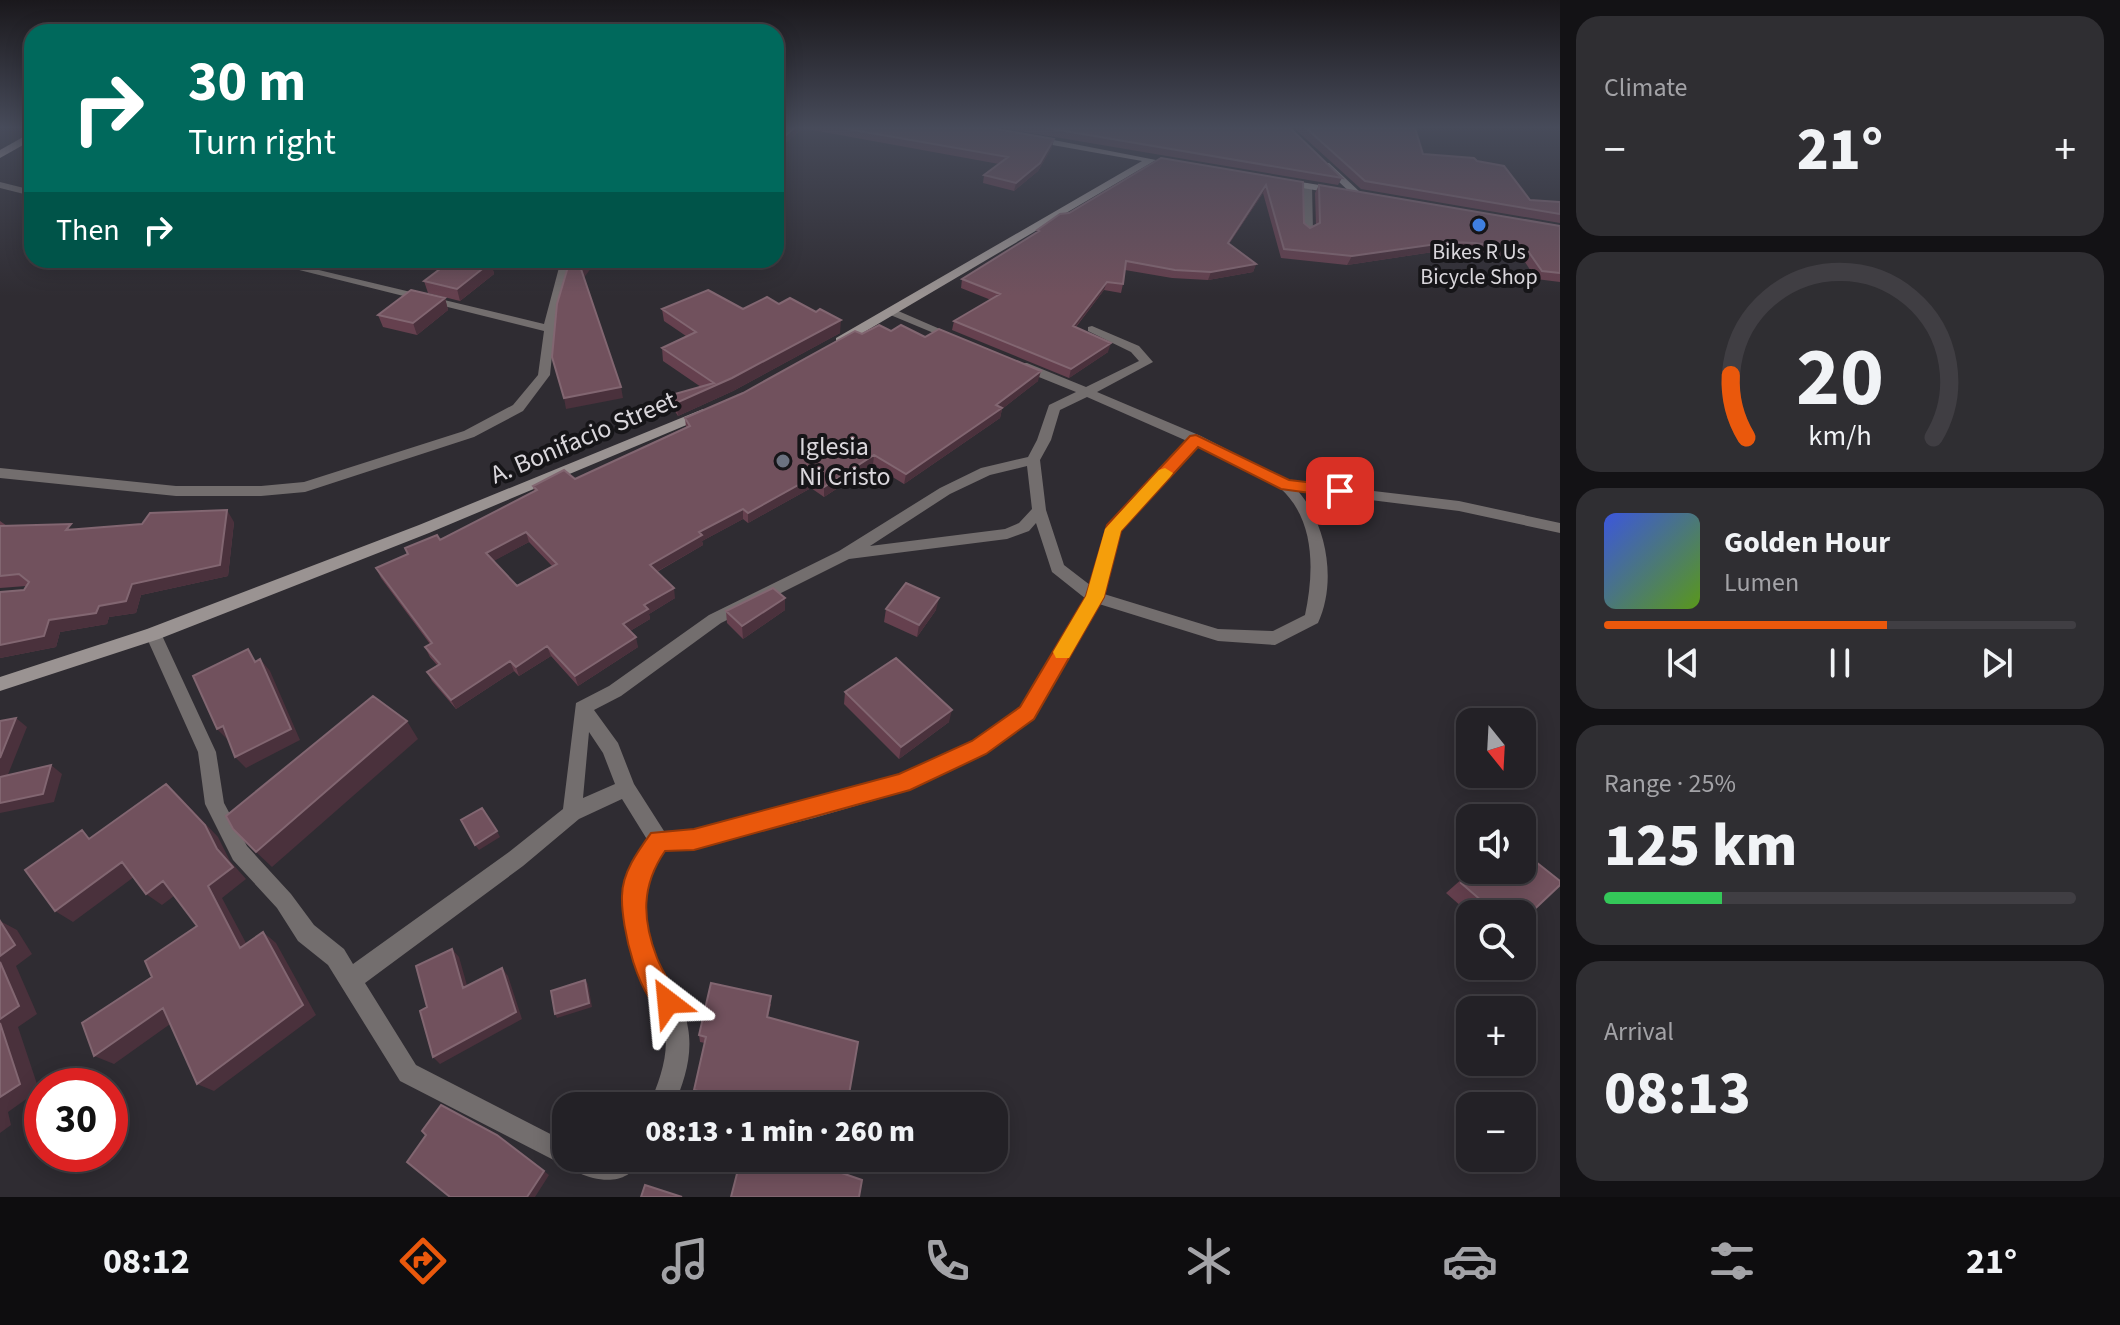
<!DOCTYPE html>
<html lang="en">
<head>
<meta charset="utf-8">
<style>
	body { margin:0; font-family:"Source Sans 3",sans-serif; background:#2f2e32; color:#f1f3f6; height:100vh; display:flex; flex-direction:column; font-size:30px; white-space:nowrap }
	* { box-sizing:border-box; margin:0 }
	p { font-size:26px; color:#a3a3a7 }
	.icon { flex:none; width:44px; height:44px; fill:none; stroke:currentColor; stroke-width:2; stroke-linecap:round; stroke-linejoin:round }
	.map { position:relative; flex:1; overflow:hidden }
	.details { display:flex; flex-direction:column; gap:16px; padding:16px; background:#131215; width:560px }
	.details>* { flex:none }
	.top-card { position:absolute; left:24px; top:24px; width:760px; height:244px; border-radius:24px; box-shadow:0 4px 20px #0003,0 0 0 2px #403e43; background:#00695c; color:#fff; overflow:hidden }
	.needle { width:52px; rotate:162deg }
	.fabs { position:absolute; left:1456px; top:708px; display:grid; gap:16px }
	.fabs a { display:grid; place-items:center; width:80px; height:80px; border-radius:16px; background:#232126; box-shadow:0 4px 20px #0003,0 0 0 2px #403e43; font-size:40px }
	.speed { position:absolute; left:24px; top:1068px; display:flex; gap:16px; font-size:40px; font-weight:700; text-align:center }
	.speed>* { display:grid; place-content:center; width:104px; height:104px; border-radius:50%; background:#232126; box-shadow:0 4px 20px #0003,0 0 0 2px #403e43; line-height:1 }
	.speed .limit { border:12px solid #d22; background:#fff; color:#111 }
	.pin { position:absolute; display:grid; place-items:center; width:68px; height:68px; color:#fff; margin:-34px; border-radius:16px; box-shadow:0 4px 12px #0006 }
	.me { position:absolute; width:88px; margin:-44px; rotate:331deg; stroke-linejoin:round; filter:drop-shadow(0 0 6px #0008) }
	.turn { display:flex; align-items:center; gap:28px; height:168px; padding:0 32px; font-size:36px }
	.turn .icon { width:104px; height:104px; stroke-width:2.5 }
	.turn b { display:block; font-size:56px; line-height:68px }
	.then { display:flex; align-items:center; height:76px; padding:0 32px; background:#0003; gap:16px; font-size:30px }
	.big { font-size:60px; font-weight:800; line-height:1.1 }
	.details .tile { flex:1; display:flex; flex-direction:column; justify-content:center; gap:12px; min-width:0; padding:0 28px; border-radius:24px; background:#2f2e32 }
	.details .dial { align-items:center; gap:0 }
	.dial svg { height:208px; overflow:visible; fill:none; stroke:#403e43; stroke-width:7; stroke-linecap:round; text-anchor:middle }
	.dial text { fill:#f1f3f6; stroke:none }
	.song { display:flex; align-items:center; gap:24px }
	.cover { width:96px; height:96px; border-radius:12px; background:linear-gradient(135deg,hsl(230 70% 55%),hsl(90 70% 35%)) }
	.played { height:8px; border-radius:4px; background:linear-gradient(90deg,#ea580c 60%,#403e43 60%) }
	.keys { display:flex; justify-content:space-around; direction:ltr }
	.heat { display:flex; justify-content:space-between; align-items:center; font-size:44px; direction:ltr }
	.charge { height:12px; border-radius:6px; background:linear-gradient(90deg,#34c759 25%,#403e43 0) }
	.trip { position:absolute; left:552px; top:1092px; width:456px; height:80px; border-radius:24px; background:#232126; box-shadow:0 4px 20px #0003,0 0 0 2px #403e43; font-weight:800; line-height:80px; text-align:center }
	.tab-bar { display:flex; height:128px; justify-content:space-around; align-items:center; background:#0e0d0f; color:#a3a3a7 }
	.tab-bar .icon { width:56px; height:56px }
	.tab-bar .current { color:#ea580c }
	.tab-bar b { font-size:36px; color:#f1f3f6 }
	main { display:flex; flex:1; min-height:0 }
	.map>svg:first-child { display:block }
</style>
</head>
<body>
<main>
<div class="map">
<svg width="1560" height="1197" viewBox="0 0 1560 1197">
	<rect width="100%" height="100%" fill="#2f2c32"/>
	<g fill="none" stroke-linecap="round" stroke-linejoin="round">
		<path fill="#736e6e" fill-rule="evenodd" d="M0 182 32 190V196L0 188Z
			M1307 183 1312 186 1313 231 1308 234 1303 231 1302 186Z
			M259 260H277L544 324 561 260H571L556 316 550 375 523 411 474 437 305 492 261 496H176L0 478V468L176 486H261L304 482 464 431 513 405 538 375 544 331Z
			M888 310H896L963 339 957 343 953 341 888 314Z
			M1092 326 1139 346 1153 362 1097 392 1201 436 1288 481 1459 501 1560 523V533L1459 511 1298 491C1327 525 1337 582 1318 623L1275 645 1218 641 1099 604 1033 718 986 753 903 792 814 818 694 848 665 850C642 887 637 928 659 967 670 986 685 1006 688 1028 693 1056 684 1081 674 1106H649C659 1081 669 1057 665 1029 663 1011 651 996 642 980 618 932 619 886 648 841L622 799 579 819 523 866 365 983 416 1065 566 1142V1158H641C630 1185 601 1183 579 1173L400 1081 328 965 298 941 277 908 233 860 205 804 198 752 145 634 147 629H159L216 752 224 803 247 846 291 894 314 925 344 949 353 964 509 852 563 809 576 703 609 686 709 615 839 551 940 488 981 468 1028 457 1037 440 1049 405 1076 392 1019 369V363H1027L1086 387 1139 361 1131 352 1088 331V327ZM1087 397 1187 441 1108 525 1090 585 1064 565 1046 510 1040 460 1051 440 1060 410ZM1197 446C1224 458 1257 469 1280 488 1316 520 1314 573 1305 615L1273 631 1218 629 1104 594 1120 531ZM1027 466 1032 509 1019 523 1005 529 870 546 950 494 990 475ZM1036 523 1052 572 1086 599 1021 708 972 741 899 776 814 800 694 830 664 831 634 784 618 743 594 710 621 696 721 623 849 559 1007 539 1029 531ZM589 732 603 753 615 784 583 798Z"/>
		<path fill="#9a9392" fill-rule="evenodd" d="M1033 136 1156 160 844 344H836V338L1142 161 1030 141V137Z
			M1323 163H1329L1360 192V196H1354L1323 167Z
			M1282 179 1338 188 1343 191 1338 194 1279 184V180Z
			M703 409 709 413 708 416 429 533 159 639 0 691V677L147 629 419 525Z"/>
		<path fill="#b9afae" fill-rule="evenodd" d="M32 132V140L0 158V150Z"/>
	</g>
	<path fill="#65404e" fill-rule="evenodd" d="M776 128H991L1052 147 1038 171 1014 191 983 183 984 175 999 164 807 129 801 130 784 144Z
		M1002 128H1290L1342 178 1338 185Z
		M1294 128H1415L1423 154 1477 161 1530 200 1560 202V223L1361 189Z
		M1161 158 1303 182 1304 223 1310 228 1316 225 1315 193 1319 185 1560 226V282L1536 279 1523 259 1470 252 1446 250 1347 265 1281 258 1263 193 1229 244 1256 264 1253 272 1208 280 1172 278 1125 270 1123 284 1121 293 1104 290 1076 327 1108 352 1069 378 952 330 954 321 991 300 961 288 962 279 1036 233 1037 230 1069 213Z
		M491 262 494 274 460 301 428 293 424 281Z
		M445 298 448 310 417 335 383 327 378 315Z
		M662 309H743L840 333 733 391 678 416 673 408 671 395 701 387 663 361 662 348 686 336 664 321Z
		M891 331 925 337 1038 381 1002 409 1000 418 904 484 873 465 824 497 811 488 748 523 743 519 702 541 703 545 657 572 675 598 649 614 650 619 630 631 638 647 578 686 551 656 519 676 514 671 456 709 432 681 427 672 437 665 430 657 425 647 430 644 381 578 376 568 440 540 534 491 533 486 575 479 686 427 685 418 743 393 862 334ZM529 542 552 566 517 586 493 561Z
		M0 521 7 526 76 529 234 522 228 576 141 595 136 613 109 617 107 624 60 632 56 647 0 658V592L24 590 26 586 0 588Z
		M785 598V610L743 639 727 623 726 611Z
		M886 609 936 610 917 637 884 622Z
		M845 692 949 722 899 759 844 704Z
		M1472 870H1522V914H1470L1446 893Z
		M771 1004 768 1017 847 1106H737L696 1096 694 1090 705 1043 700 1042 699 1035Z"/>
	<path fill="#4a313c" d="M794 128H801V130L784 144 776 145V138Z
		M1054 139 1052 147 1038 171 1014 191 1016 183Z
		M1266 185 1263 193 1224 251 1228 243Z
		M1451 242 1446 250 1347 265 1352 256Z
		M588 260H597L583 279 581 269Z
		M491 262 494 274 460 301 457 289Z
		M1256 264 1253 272 1208 280 1211 272Z
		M1107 282 1104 290 1070 334 1073 326Z
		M445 298 448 310 417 335 413 323Z
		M841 320 840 333 733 391 678 416 676 403Z
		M1111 343 1108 352 1069 378 1071 369Z
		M1041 371 1038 381 1002 409 1000 418 904 484 906 474Z
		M621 387 623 398 566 409 564 398Z
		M874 455 873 465 824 497V487Z
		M811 478V488L748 523V513Z
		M743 509V519L702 541 703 545 651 575 650 565 699 532Z
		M227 510 234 522 228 576 141 595 136 613 109 617 107 624 60 632 56 647 0 658V645L49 620 99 606 132 584Z
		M526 532 529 542 490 563 486 553Z
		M674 588 675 598 649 614 650 619 625 634 623 624 644 605Z
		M785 598V610L743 639 742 626Z
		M939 598 936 610 917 637 919 625Z
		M636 637 638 647 578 686 575 676Z
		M547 646 551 656 519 676 516 667Z
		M260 659 270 671 300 740 246 768 235 757Z
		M510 661 514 671 456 709 451 700Z
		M952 710 949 722 899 759 901 747Z
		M16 718 27 727 3 787 0 785V758Z
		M407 721 418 739 272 867 256 852Z
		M223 726 233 737 228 740 217 729Z
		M51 765 62 774 54 802 0 813V803Z
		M166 784 180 797 218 837 230 861 246 879 222 898 254 958 240 948 208 886 217 849Z
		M497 831 500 837 479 850 475 845Z
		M122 862 138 874 73 922 55 911Z
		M163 881 178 893 162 905 146 894Z
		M0 921 17 930 32 954 16 966 37 1014 18 1027 39 1090 8 1112 11 1125 0 1133Z
		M263 932 276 943 316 1015 214 1091 197 1084Z
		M452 949 459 957 470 996 463 988Z
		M502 968 508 976 522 1019 440 1064 433 1057Z
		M585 980 588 984 592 1007 557 1018 555 1014Z
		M163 1008 180 1017 114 1064 94 1056Z
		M497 1135 549 1175 535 1197H527Z"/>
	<path fill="#71515d" stroke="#826671" stroke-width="2" fill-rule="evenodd" d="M776 128H794L784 137 776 138Z
		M842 128H991L1054 139 1040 163 1016 183 984 175 1008 157Z
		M1047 128H1290L1342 178Z
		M1306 128H1415L1423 154 1474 158 1477 161 1504 166 1530 200 1560 202V214L1365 181Z
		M1161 158 1303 182 1304 223 1310 228 1320 223 1319 185 1560 226V273L1542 271 1528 251 1475 243 1451 242 1352 256 1284 249 1266 185 1228 243 1256 264 1211 272 1175 270 1126 261 1123 284 1107 282 1073 326 1111 343 1071 369 954 321 1000 294 962 279 1039 231 1037 230 1060 214 1069 213Z
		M452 260H480L491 262 457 289 424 281Z
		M570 260H588L581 269 621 387 564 398 552 357 557 304Z
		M411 290 445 298 413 323 378 315Z
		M708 290 743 309 767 297 779 304 790 298 816 312 820 309 841 320 732 378 676 403 671 395 714 383 662 348 696 332 662 309Z
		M879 325 891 331 901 325 925 337 939 329 1041 371 996 405 1002 408 906 474 874 455 824 487 811 478 748 513 743 509 699 532 702 535 650 565 674 588 644 605 648 609 623 624 636 637 575 676 547 646 516 667 510 661 451 700 427 672 440 664 425 647 432 643 376 568 408 554 405 548 437 535 440 540 537 490 533 486 564 470 575 479 690 426 685 418 743 393 855 331 862 334ZM526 532 557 564 517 586 486 553Z
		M227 510 220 565 132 584 126 601 99 606 96 613 49 620 44 636 0 645V592L24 590 29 582 19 574 0 576V526L71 524 66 530 142 524 150 513Z
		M906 583 939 598 919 625 886 609Z
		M773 588 785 598 742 626 726 611Z
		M248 649 255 662 260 659 291 729 235 757 223 726 217 729 193 676Z
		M896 658 952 710 901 747 845 692Z
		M373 696 407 721 256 852 233 829 226 816Z
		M16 718 0 758V721Z
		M51 765 43 794 0 803V777Z
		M166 784 205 825 217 849 233 867 208 886 240 948 263 932 303 1005 197 1084 163 1008 94 1056 82 1023 152 977 145 961 197 926 163 881 146 894 122 862 55 911 25 870 82 830 89 839Z
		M482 808 497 831 475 845 461 820Z
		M1522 851 1560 881V885L1522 921V914H1497L1461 883 1476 870H1522Z
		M0 921 15 945 0 956Z
		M452 949 463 988 502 968 516 1012 433 1057 420 1011 427 1007 416 966Z
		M0 962 19 1006 0 1019Z
		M585 980 589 1003 555 1014 551 991Z
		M711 983 771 996 767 1017 858 1042 847 1106H745V1103L694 1090 706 1037 699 1035Z
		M0 1023 20 1084 0 1097Z
		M441 1105 497 1135 544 1171 527 1197H450L407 1162 426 1135 422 1131Z
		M741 1158H838L836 1171 862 1180 859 1197H731Z
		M645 1185 682 1197H641Z"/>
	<linearGradient id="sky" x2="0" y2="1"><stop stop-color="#1a181c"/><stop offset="0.43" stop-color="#474b5a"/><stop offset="1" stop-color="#474b5a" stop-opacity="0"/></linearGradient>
	<rect width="1560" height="296" fill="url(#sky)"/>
	<path fill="#ea580c" stroke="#983908" stroke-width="2" d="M1196 435 1289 480 1340 486 1348 491 1340 497 1281 489 1198 447 1121 531 1104 597 1034 719 986 754 910 790 694 850 665 851C641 886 642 919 657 958 663 974 674 987 680 1002L677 1011 668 1015C638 1003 621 926 622 896 622 873 638 851 651 833L694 829 899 774 972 741 1020 707 1086 596 1107 525 1190 436Z"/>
	<path fill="#f59e0b" d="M1165 468 1173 473 1170 477 1121 531 1104 597 1069 658H1056L1053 652 1086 596 1105 529 1159 470Z"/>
	<circle fill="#3f7fe0" stroke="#161518" stroke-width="3" cx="1479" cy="225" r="8"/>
	<circle fill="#6b7280" stroke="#161518" stroke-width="3" cx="783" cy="461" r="8"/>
	<g text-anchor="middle" stroke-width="8" stroke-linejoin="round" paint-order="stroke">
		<g font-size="22" fill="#dad7dc" stroke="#161518">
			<text x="1479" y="259">Bikes R Us<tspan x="1479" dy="25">Bicycle Shop</tspan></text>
		</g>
		<g font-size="26" fill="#dad7dc" stroke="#161518">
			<text transform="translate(583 437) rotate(-23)" y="9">A. Bonifacio Street</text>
		</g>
		<g font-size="26" fill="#dad7dc" stroke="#161518" text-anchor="start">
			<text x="799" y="455">Iglesia<tspan x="799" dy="30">Ni Cristo</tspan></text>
		</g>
	</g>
</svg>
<div class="fabs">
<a><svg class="needle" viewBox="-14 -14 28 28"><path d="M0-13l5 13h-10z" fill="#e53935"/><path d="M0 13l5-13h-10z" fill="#a3a3a7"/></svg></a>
<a><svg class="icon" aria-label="sound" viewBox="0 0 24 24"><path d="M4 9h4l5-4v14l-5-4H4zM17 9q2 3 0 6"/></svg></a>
<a><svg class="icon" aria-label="search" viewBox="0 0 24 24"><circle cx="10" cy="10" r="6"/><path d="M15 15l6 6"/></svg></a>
<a>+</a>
<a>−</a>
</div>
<div class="speed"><div class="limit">30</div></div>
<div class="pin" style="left:1340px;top:491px;background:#d93025"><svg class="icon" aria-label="arrive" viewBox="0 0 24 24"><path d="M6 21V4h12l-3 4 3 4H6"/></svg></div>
<svg class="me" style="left:668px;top:1002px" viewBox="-20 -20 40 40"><path d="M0-17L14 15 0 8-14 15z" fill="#ea580c" stroke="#fff" stroke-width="4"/></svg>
<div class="trip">08:13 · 1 min · 260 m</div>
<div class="top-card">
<div class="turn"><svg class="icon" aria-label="right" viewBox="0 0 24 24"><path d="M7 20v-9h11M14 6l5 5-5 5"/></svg><div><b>30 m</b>Turn right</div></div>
<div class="then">Then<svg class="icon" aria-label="right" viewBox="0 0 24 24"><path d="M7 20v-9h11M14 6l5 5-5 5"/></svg></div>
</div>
</div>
<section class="details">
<div class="tile"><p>Climate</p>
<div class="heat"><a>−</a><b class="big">21°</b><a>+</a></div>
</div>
<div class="tile dial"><svg viewBox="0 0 100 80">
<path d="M14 69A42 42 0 1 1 86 69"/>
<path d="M14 69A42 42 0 0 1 8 45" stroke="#ea580c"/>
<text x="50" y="56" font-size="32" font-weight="700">20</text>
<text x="50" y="72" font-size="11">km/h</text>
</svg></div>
<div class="tile">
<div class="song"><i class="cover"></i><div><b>Golden Hour</b><p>Lumen</p></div></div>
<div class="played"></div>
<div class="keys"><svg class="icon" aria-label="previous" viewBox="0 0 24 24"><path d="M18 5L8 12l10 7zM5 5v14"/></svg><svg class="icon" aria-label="pause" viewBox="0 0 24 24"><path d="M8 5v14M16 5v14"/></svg><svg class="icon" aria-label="next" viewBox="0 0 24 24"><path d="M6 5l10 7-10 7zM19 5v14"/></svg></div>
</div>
<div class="tile"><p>Range · 25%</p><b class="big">125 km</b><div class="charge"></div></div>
<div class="tile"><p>Arrival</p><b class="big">08:13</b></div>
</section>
</main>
<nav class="tab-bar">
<b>08:12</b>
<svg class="icon current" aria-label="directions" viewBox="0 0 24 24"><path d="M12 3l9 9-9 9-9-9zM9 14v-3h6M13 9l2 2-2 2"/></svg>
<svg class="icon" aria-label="music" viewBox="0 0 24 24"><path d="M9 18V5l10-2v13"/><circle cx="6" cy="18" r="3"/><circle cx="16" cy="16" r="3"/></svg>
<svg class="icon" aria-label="phone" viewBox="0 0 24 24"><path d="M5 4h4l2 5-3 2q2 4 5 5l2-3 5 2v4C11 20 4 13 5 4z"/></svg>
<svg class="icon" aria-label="climate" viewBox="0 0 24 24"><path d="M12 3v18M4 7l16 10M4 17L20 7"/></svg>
<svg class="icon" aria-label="car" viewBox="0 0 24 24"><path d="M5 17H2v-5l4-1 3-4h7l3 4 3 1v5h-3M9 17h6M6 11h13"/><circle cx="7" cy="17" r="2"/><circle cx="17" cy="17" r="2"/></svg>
<svg class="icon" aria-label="filters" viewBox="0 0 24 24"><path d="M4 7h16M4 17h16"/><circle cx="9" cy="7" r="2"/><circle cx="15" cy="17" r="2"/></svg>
<b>21°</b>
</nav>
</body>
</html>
